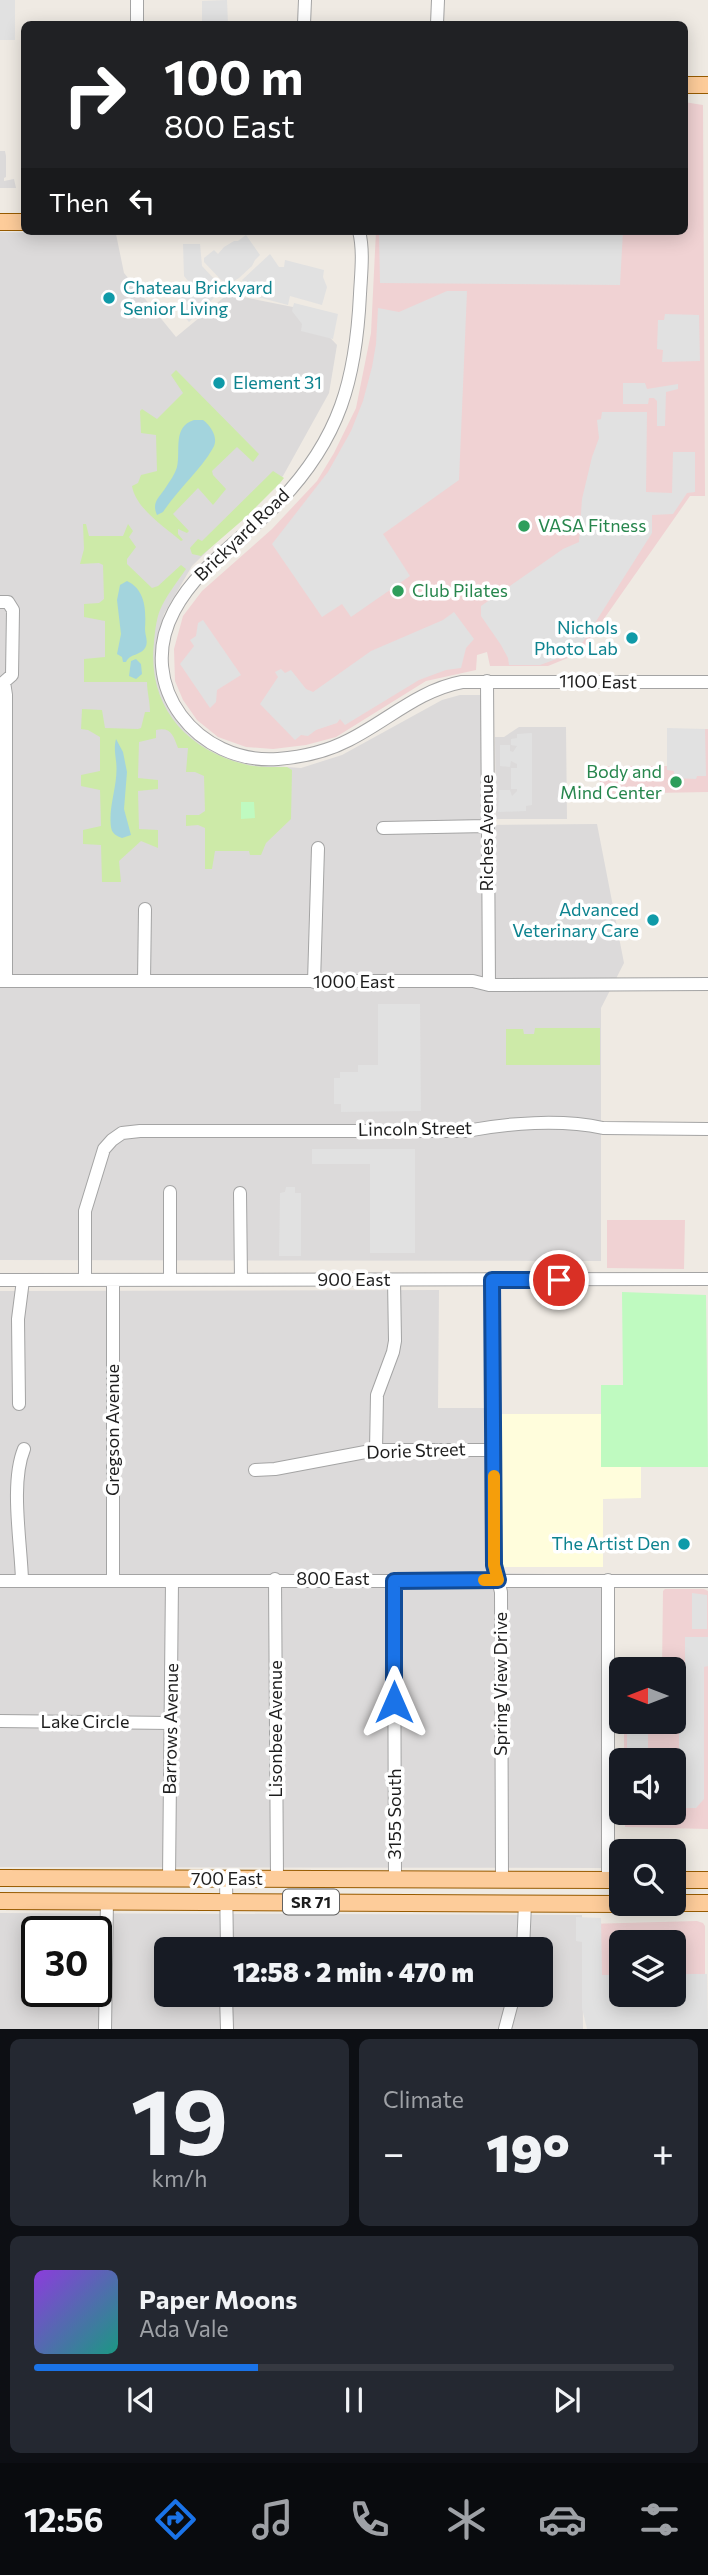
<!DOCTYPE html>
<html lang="en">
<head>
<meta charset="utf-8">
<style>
	body { margin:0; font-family:Commissioner,sans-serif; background:#242831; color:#f1f3f6; height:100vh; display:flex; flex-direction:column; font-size:26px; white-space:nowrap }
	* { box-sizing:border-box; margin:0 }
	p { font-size:23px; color:#9ea1a6 }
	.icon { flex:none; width:38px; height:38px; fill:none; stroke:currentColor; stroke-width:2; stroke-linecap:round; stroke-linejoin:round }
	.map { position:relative; height:2029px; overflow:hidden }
	.sheet { display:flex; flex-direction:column; gap:10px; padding:10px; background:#0d0f14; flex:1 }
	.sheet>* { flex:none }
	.guide { position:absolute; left:21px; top:21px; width:667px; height:214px; border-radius:10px; box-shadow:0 4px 18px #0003; background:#202124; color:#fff; overflow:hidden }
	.needle { width:46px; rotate:270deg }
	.buttons { position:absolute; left:609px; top:1657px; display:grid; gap:14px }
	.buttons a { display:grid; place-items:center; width:77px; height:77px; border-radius:10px; background:#171b24; box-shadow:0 4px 18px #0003; font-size:35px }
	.speed { position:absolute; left:21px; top:1916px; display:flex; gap:14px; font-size:35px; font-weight:700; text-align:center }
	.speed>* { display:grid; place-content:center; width:91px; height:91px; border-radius:50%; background:#171b24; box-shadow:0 4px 18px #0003; line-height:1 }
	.speed .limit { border:4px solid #111; border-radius:10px; background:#fff; color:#111 }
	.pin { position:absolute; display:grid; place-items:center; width:60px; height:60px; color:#fff; margin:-30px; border:4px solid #fff; border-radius:50%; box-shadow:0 2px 7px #0007 }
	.me { position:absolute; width:77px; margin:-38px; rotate:0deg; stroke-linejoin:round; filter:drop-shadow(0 0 5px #0008) }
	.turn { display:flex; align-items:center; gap:24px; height:147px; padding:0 28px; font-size:32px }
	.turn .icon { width:91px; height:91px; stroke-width:2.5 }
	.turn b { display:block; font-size:49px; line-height:60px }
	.then { display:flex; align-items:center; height:66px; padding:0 28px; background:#0003; gap:14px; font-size:26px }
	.big { font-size:52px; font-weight:800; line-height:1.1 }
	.sheet .card { flex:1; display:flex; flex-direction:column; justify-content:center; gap:10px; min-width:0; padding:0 24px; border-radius:10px; background:#242831 }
	.sheet .dial { align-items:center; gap:0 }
	.dial b { font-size:91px; line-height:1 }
	.song { display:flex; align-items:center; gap:21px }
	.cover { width:84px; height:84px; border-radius:10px; background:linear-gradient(135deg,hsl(270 70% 55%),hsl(170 70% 35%)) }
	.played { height:7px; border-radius:4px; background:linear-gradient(90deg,#1a73e8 35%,#363941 35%) }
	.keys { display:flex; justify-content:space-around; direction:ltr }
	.heat { display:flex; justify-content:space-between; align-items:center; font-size:38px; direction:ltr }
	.sheet .tiles { flex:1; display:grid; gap:10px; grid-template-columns:1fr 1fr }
	.card:last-child { grid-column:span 2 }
	.trip { position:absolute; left:154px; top:1937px; width:399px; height:70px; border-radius:10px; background:#171b24; box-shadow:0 4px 18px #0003; font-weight:800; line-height:70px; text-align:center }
	.menu { display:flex; height:112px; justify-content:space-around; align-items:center; background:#090b0e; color:#9ea1a6 }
	.menu .icon { width:49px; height:49px }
	.menu .selected { color:#1a73e8 }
	.menu b { font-size:32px; color:#f1f3f6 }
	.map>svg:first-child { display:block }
</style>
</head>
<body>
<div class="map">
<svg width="708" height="2029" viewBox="0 0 708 2029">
	<rect width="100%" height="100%" fill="#efeae3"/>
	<path fill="#dcdada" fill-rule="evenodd" d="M0 151H5L6 156V177L4 178V181L14 179 16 188H0Z
		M0 232 116 234 124 273 176 337 228 294 303 309 337 345 329 393 283 476 192 566 164 614 156 643 157 669 161 691 184 729 196 741 217 754 244 764 301 768 342 755 442 700 460 695H483L482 825 597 824 624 963 601 1008V1261L0 1260Z
		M519 727H566L567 819H496L495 737H504Z
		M439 1290 438 1408H492V1573L601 1575 603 1868 0 1867V1291Z
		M0 1913 582 1915 583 2029H0ZM37 1932H96V1992H37ZM166 1950H541V1995H166Z"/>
	<path fill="#f0d2d3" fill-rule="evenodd" d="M684 102 703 105 705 496H690L580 653 548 666H490L487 652 477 655 476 670 426 681 336 737 306 745 273 749 246 747 218 737 197 720 183 700 175 681 174 649 183 616 202 591 272 529 317 481 334 453 356 408 371 333 376 231H684Z
		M708 729V792L600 794V766H668V730Z
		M607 1220H685L684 1269 607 1268Z
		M665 1589H704L708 1591V1829L625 1827V1813H674V1760H624V1722H674V1670L662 1669 663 1591Z
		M697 1921 703 1923 705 1926V2029H587V1924ZM621 1942H674V1995H621Z"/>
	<path fill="#fffddc" d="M502 1414H601V1467H641V1498L603 1499V1567H502Z"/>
	<path fill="#cdeaa8" d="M176 370 259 454 253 462 237 447 212 471 213 475 226 489 213 505 198 488 173 514 189 531 187 533 178 529V534L183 540 181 541C165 527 136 509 132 486L138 483 141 475 157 471 156 435 141 433 140 411 142 409 157 419 183 393 171 375Z
		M273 471 284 478 280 483 245 518 201 556 192 554 190 548 198 539 202 541Z
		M83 524H86L89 536H123L128 524 133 531 129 537 136 547 127 559V564L152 588 158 586 181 565 186 569C177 582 166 596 160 610 156 620 155 632 154 642 147 705 185 749 244 764 257 768 273 767 287 767L292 770 291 819 266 843 261 855H250L249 851H215L212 869H205V828L198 825 186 826V815H199L205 811 204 776 195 772H186L188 748H178C173 735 171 727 156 730V738L139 742 138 778 158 780V789L138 791 139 829 158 830V848L141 841 119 861 121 882H102L101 845 83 844V830L101 826 100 790 81 786V775L100 771V737L88 730 81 729 82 709 102 710 105 728 138 729 141 728 145 712H150C150 701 147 692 147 682H84V659L105 657V621L84 617V604L99 603 104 599 103 565 99 563 80 564 84 549Z
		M535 1028H600V1065H506V1029H523L524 1034H534Z"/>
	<path fill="#bffac0" d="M241 802H254L255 818 241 819Z
		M622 1292 706 1295 708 1467H601V1385H623Z"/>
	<path fill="#e1e1e1" d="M0 0H15V40H0Z
		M227 0 228 24H202V1Z
		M379 231H623L620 285 380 283Z
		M246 235 260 255 255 260 252 266 239 278 229 284 223 282 204 262V258L214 250 218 254 224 247 234 241H238Z
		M183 244H200L202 266 217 282 212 291 216 296 189 322 182 314V305L178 300 193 287 184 276Z
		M270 254 279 267H284L285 260 324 270 323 277 327 287 322 305 290 296 288 305 246 294 247 286 242 280Z
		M447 291H467L459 480 383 534 410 576 351 617 342 604 322 617 272 544 328 472 351 431 363 401 372 367 376 344 378 308 399 312Z
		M294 303 338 314 333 339 301 331 302 324 292 311Z
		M665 314 699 315 700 361 662 362 663 350 657 349 658 320H664Z
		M623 383H645L647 389 678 384V389L666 392 665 426H657V401L654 398H649L648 404H623Z
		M602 412H647L646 492 672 493 673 452H695V492L687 493 673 514 652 515V533L581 645 562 657 540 665H509L508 658 501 645 481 616V606L563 549 579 542 582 499 592 457 599 438 597 420 601 419Z
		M454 612 474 639 466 648 461 668 446 670 419 680 345 725 340 719 337 723 316 730 308 736 301 735 295 740 260 704 278 677 275 672 281 669 285 673 291 670 306 689 313 692 371 651 443 620Z
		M203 620 241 675 217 690 216 702 210 708 180 664 194 646 190 640 196 636 198 623Z
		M667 728 705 729 706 776H697L696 779 674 778V771L667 770Z
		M532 733V805L526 806V811L498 812 499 790H510L512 796 517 791V789H511V768H517V764L511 761 510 767 500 766V745H510V751L513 752 517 746 511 745V739L517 738V734Z
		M378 1004H420L421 1111 341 1112V1104H334V1078H340V1072H358V1065H378Z
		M312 1149H415V1253H370V1164H312Z
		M286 1187H295V1193H301V1256H279L280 1193 285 1192Z
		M692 1593 707 1595V1629H692Z
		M685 1637H708V1666L704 1667V1799L696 1808H674V1795L679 1794V1719H685Z
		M627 1723H648V1760H627Z
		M627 1813H661V1825H627Z
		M576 1917 601 1918 602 1975H621V1995H674V1974H707L708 2029H587L582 2008V1942L576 1941Z"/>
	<path fill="#a3d4dd" d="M194 420H203C211 426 219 438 213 448 200 471 178 489 163 512L157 515C151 502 160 497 166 487 170 481 175 474 177 467 181 451 172 427 194 420Z
		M127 581C146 590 146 611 145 629 145 635 148 640 146 646 142 656 130 653 126 662H123L122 657 117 654 121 634 117 600 120 585Z
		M136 659 141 664 142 674 136 679 129 676 131 661Z
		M116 739 123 752 127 772 124 809 131 835 122 838C117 836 112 834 111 827 108 806 119 783 116 761 115 752 114 747 116 739Z"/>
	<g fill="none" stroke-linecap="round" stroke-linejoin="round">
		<defs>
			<path id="minor" d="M137 24V0
				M304 24 305 0
				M437 24 438 0
				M359 231C364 251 361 274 360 294 356 379 340 438 280 501 245 538 198 565 174 611 134 686 198 765 278 759 303 757 328 751 349 740 387 721 419 690 462 682H708
				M0 602H8L13 610 12 675 4 682
				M487 681 489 985
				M4 682 6 695V981
				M383 828 487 826
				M0 981H473L489 985 708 984
				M144 981 145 909
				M314 982 318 848
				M170 1192V1280
				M240 1193 241 1280
				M0 1280 708 1279
				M85 1280V1211L104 1149 112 1140 122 1133 140 1131H466C507 1123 561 1119 603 1128L708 1129
				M113 1280V1580
				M492 1280 494 1565 501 1592 502 1879
				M19 1404 18 1319 23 1280
				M376 1450 377 1395 393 1352 395 1341 394 1280
				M255 1470 275 1469 376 1450H494
				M275 1579 277 1879
				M22 1580C21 1543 10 1483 24 1449
				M0 1581H708
				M394 1581 395 1879
				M0 1721 171 1723
				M169 1878 172 1581
				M226 1879 227 1950
				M608 1880V1580
				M523 1950 525 1903
				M226 1995 227 2029
				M105 2029 107 1901
				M505 2029 514 1995"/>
			<path id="major" d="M684 85H708
				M0 222H24
				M0 1878 621 1880
				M674 1880H708
				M0 1901 621 1904
				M674 1903H708"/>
		</defs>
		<use href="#minor" stroke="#a4a4a4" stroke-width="14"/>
		<use href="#major" stroke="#975b00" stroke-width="18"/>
		<use href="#minor" stroke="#fff" stroke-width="12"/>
		<use href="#major" stroke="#fdcc9a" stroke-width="16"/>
	</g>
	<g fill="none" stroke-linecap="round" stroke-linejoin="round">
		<defs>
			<path id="route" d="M394 1702V1581L498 1580 494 1565 492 1280H559"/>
		</defs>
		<use href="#route" stroke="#114b97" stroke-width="18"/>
		<use href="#route" stroke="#1a73e8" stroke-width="12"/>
		<path stroke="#f59e0b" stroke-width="12" d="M484 1580H498L494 1565V1476"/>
	</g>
	<g fill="#0f9aa8" stroke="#fff" stroke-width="2.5">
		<circle cx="109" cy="298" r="7"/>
		<circle cx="219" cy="383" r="7"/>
		<circle cx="632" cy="638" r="7"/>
		<circle cx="653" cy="920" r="7"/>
		<circle cx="684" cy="1544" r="7"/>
	</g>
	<g fill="#2e9e5b" stroke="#fff" stroke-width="2.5">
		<circle cx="524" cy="526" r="7"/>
		<circle cx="398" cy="591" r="7"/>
		<circle cx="676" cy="782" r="7"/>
	</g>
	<g text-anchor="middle" stroke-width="7" stroke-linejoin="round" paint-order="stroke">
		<rect fill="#fff" stroke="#616161" stroke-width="2" x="283" y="1889.5" width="56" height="25" rx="5"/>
		<g font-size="16" font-weight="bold" fill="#1d1d1d">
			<text x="311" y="1908">SR 71</text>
		</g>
		<g font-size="18" fill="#0d838f" stroke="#fff" text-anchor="end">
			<text x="123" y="294" text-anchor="start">Chateau Brickyard<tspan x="123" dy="21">Senior Living</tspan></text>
			<text x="233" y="389" text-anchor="start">Element 31</text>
			<text x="618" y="634">Nichols<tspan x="618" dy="21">Photo Lab</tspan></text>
			<text x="639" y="916">Advanced<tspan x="639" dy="21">Veterinary Care</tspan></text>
			<text x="670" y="1550">The Artist Den</text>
		</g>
		<g font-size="18" fill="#27864d" stroke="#fff" text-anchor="start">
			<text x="538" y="532">VASA Fitness</text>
			<text x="412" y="597">Club Pilates</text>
			<text x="662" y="778" text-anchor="end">Body and<tspan x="662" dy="21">Mind Center</tspan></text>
		</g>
		<g font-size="18" fill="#1d1d1d" stroke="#fff">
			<text transform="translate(242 535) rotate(-44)" y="6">Brickyard Road</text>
			<text transform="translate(598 682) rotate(1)" y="6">1100 East</text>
			<text transform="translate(487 833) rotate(-90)" y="6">Riches Avenue</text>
			<text x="354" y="988">1000 East</text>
			<text transform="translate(415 1129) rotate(-1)" y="6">Lincoln Street</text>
			<text x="354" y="1286">900 East</text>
			<text transform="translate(113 1430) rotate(-90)" y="6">Gregson Avenue</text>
			<text transform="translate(416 1451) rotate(-2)" y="6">Dorie Street</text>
			<text x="333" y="1585">800 East</text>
			<text transform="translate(501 1684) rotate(-90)" y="6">Spring View Drive</text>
			<text x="85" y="1728">Lake Circle</text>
			<text transform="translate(171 1729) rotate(-89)" y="6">Barrows Avenue</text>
			<text transform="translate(276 1729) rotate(-90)" y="6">Lisonbee Avenue</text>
			<text transform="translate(395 1814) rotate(-90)" y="6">3155 South</text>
			<text x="227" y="1885">700 East</text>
		</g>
	</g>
</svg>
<div class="buttons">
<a><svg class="needle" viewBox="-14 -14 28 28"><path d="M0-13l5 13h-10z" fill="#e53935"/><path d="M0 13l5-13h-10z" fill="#9ea1a6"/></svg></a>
<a><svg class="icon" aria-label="sound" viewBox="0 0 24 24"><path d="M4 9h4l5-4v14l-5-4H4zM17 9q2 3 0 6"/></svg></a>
<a><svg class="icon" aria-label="search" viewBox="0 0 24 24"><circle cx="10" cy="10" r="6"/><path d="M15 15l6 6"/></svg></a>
<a><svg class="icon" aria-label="layers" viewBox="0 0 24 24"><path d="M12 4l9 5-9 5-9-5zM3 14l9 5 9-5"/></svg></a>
</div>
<div class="speed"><div class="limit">30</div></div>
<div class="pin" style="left:559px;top:1280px;background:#d93025"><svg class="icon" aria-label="arrive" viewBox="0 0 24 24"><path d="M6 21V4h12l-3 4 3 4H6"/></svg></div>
<svg class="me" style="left:394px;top:1702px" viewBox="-20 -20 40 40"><path d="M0-17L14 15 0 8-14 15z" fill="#1a73e8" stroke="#fff" stroke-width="4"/></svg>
<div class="trip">12:58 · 2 min · 470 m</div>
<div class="guide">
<div class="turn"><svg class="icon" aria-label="right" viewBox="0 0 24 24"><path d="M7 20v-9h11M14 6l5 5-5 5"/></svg><div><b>100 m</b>800 East</div></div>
<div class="then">Then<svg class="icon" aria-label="left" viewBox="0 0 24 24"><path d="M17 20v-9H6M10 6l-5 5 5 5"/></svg></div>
</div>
</div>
<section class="sheet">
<div class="tiles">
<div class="card dial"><b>19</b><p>km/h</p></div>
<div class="card"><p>Climate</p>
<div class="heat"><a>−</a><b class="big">19°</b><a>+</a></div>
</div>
<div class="card">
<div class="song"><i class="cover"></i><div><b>Paper Moons</b><p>Ada Vale</p></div></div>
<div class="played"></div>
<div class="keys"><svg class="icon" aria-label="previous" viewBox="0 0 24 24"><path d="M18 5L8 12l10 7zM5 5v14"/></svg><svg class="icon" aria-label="pause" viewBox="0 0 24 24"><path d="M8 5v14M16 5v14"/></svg><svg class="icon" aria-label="next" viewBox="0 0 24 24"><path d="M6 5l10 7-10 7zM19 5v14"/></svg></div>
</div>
</div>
</section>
<nav class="menu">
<b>12:56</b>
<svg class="icon selected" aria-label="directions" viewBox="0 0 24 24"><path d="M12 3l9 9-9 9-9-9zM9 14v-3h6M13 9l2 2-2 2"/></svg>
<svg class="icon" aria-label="music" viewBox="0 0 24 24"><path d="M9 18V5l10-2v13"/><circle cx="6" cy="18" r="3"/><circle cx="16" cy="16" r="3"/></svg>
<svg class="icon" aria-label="phone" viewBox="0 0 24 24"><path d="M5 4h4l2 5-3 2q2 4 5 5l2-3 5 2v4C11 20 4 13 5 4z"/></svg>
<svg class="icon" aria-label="climate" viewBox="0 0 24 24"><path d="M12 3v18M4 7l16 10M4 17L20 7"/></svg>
<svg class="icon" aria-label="car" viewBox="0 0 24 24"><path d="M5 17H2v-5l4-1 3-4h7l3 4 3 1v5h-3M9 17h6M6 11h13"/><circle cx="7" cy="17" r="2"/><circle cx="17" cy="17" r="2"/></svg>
<svg class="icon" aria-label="filters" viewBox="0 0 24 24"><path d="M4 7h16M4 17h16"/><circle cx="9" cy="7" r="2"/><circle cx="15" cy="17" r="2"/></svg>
</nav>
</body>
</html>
